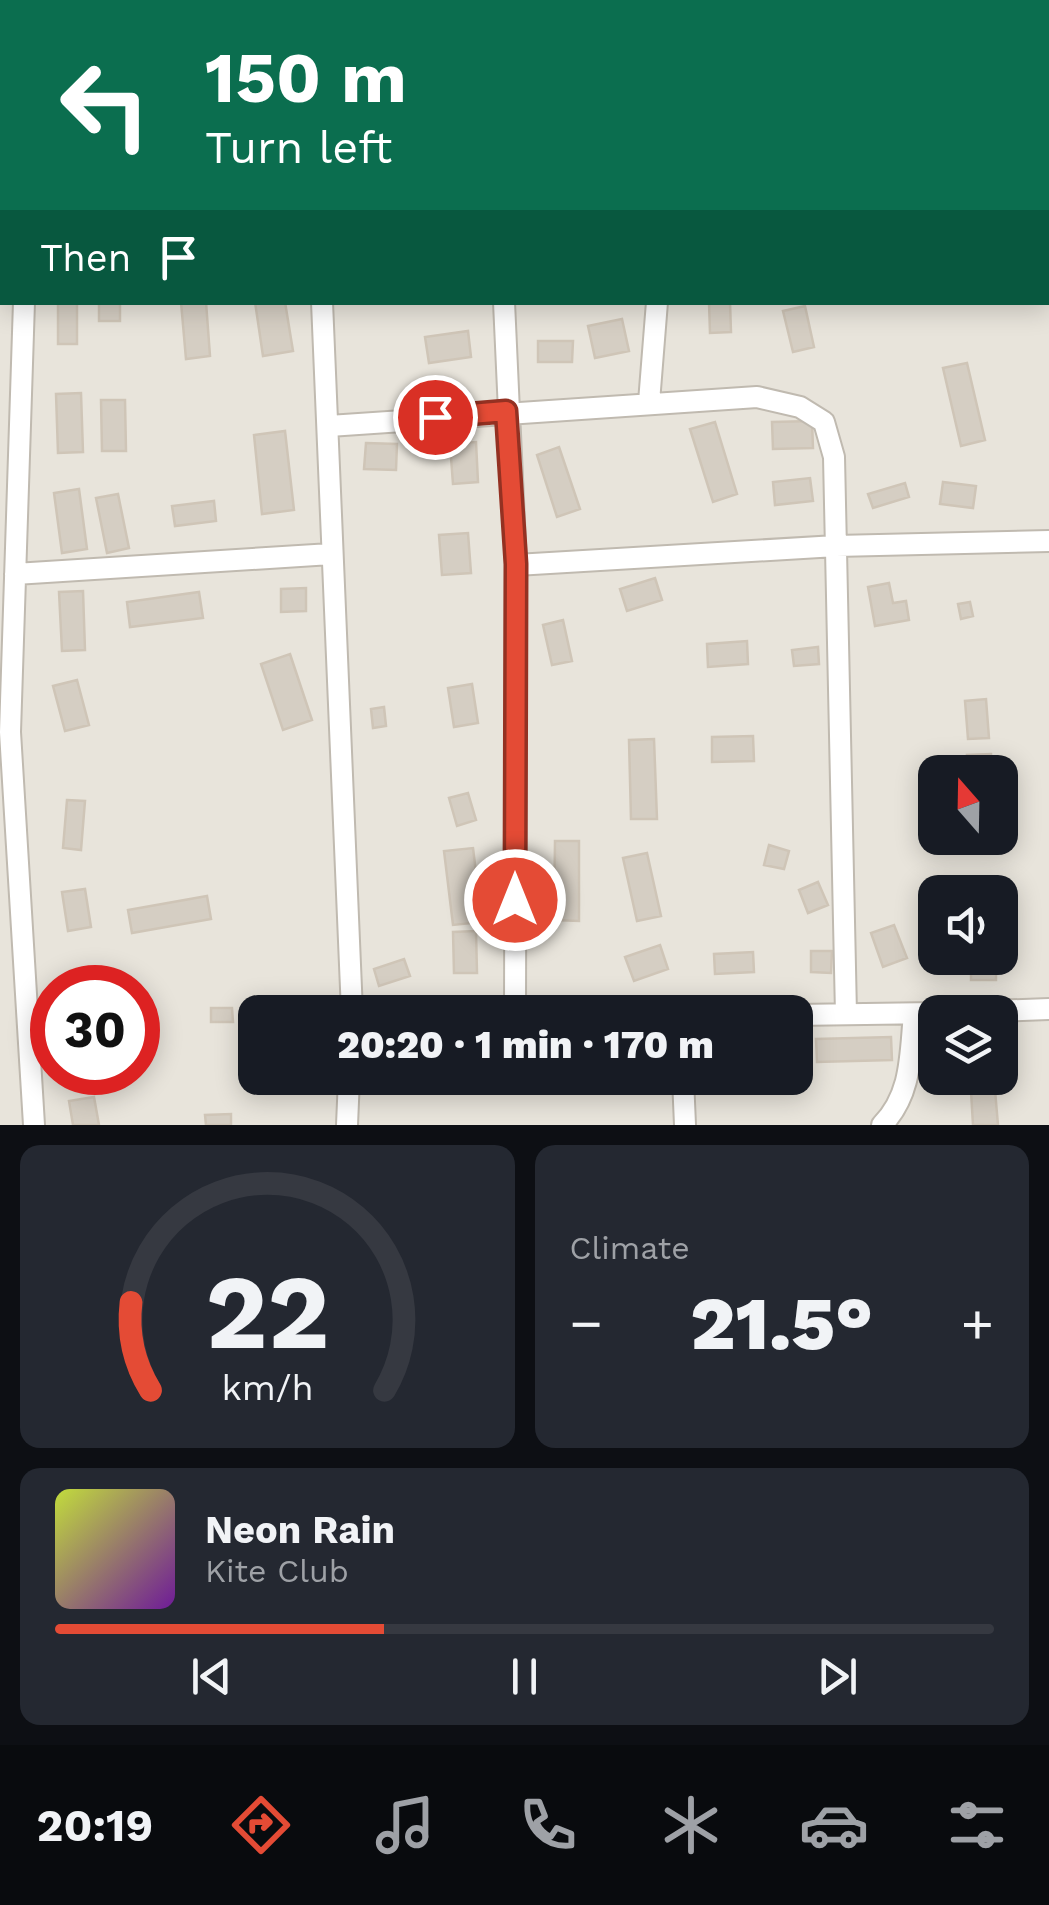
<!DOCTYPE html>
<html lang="en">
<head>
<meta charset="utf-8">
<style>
	body { margin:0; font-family:"Work Sans",sans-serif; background:#242831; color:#f1f3f6; height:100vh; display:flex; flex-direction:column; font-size:38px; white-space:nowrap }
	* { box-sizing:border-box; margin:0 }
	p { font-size:32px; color:#9ea1a6 }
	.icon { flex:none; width:55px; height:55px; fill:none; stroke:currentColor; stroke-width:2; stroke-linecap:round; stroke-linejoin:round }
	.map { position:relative; height:1125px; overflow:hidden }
	.drawer { display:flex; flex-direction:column; gap:20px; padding:20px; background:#0d0f14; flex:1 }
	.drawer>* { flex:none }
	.top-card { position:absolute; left:0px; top:0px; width:1050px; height:305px; box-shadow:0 5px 25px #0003; background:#0b6e4f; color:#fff; overflow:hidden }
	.needle { width:65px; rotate:340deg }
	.tools { position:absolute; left:918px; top:755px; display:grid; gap:20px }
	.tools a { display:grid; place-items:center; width:100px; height:100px; border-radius:20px; background:#171b24; box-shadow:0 5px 25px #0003; font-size:50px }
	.speed { position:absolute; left:30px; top:965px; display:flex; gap:20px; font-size:50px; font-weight:700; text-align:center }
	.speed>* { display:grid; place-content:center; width:130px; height:130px; border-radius:50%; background:#171b24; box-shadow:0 5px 25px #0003; line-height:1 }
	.speed .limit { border:15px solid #d22; background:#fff; color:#111 }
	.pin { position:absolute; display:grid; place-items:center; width:85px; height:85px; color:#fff; margin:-42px; border:5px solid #fff; border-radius:50%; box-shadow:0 2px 10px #0007 }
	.me { position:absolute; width:110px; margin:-55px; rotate:0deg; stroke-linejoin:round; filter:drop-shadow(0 0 8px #0008) }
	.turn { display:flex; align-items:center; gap:35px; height:210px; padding:0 40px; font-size:45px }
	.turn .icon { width:130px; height:130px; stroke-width:2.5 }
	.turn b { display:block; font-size:70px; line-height:85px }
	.then { display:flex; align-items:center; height:95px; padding:0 40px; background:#0003; gap:20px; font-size:38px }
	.big { font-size:75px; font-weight:800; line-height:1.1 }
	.drawer .tile { flex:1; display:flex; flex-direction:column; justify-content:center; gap:15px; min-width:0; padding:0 35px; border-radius:20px; background:#242831 }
	.drawer .dial { align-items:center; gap:0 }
	.dial svg { height:260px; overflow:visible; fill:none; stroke:#363941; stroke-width:7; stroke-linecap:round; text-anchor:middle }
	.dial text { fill:#f1f3f6; stroke:none }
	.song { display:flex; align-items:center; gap:30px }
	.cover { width:120px; height:120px; border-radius:15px; background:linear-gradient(135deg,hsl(70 70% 55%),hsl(280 70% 35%)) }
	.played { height:10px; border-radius:5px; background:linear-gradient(90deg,#e44b35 35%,#363941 35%) }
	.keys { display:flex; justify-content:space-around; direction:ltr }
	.heat { display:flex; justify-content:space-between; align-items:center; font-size:55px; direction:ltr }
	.drawer .tiles { flex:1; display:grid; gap:20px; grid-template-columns:1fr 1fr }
	.tile:last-child { grid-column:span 2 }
	.trip { position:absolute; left:238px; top:995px; width:575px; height:100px; border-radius:20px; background:#171b24; box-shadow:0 5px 25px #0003; font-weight:800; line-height:100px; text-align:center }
	.tabs { display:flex; height:160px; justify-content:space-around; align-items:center; background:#090b0e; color:#9ea1a6 }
	.tabs .icon { width:70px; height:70px }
	.tabs .active { color:#e44b35 }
	.tabs b { font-size:45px; color:#f1f3f6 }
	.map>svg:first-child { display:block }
</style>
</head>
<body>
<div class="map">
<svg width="1049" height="1125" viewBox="0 0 1049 1125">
	<rect width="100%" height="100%" fill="#f5f2ed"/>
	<path fill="#e8e4db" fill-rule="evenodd" d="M0 0H1049V1125H0ZM2 2H1048V302H2ZM935 772H1000V838H935ZM935 892H1000V958H935ZM52 988H138V1072H52ZM255 1012H795V1078H255ZM935 1012H1000V1078H935Z"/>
	<path fill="#d5cec3" stroke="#cfc5b7" stroke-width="2.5" d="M229 0H270V2H229Z
		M609 0H668V1L609 2Z
		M783 0H823L822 2H783Z
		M58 302H77V344H58Z
		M99 302H120V321H99Z
		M181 302H206L210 356 186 359Z
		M255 302H285L293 351 263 356Z
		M709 302H730L731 332 710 333Z
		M805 306 814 347 793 352 783 311Z
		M622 319 629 351 595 358 588 326Z
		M468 331 471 357 429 363 425 337Z
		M538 341H573L572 362H538Z
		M967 363 985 440 961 446 943 368Z
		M81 393 83 452 58 453 56 394Z
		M101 400H125L126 451H102Z
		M812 421 813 448 773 449 772 422Z
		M715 422 737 494 713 502 690 429Z
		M285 431 294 510 262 514 254 435Z
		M476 442 478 482 453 484 450 444Z
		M366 443 397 444 396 470 364 469Z
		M559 447 580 509 557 517 537 455Z
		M810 478 813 501 775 505 773 482Z
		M943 482 976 486 973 508 940 504Z
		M905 483 909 497 873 508 868 494Z
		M79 489 87 549 62 553 54 493Z
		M118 494 129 548 107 553 96 498Z
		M214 501 216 521 175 526 172 506Z
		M468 533 471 573 442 575 439 535Z
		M655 578 662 600 627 611 620 589Z
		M889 583 893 603 906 601 909 620 875 626 868 587Z
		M306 588V611L281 612V589Z
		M83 591 85 650 62 651 59 592Z
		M199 592 203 618 130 627 127 602Z
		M970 602 973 616 961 619 958 604Z
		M563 620 572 661 552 665 543 625Z
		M747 641 748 664 708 667 707 644Z
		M818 647 819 664 794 666 792 650Z
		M290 654 312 720 283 730 261 664Z
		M77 680 89 725 65 731 53 686Z
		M472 684 478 723 454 727 448 688Z
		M986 699 989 738 968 739 965 701Z
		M384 707 386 726 373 728 371 709Z
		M753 736 754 761 712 762V737Z
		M654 739 657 819H631L629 740Z
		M991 754 992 772H968L967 755Z
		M468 793 476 820 457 826 449 798Z
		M67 800 85 801 81 850 63 848Z
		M1012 806V817H1000V807Z
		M555 841H579V921L554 920Z
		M769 845 789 851 784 869 764 865Z
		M473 848 482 922 453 925 444 851Z
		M647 853 661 916 637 921 623 858Z
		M818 882 828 905 808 913 799 890Z
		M85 889 91 927 68 931 62 892Z
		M207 896 211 919 132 933 128 910Z
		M894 925 907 958 883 967 871 933Z
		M476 931 477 973H454L453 932Z
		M660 945 668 969 634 981 625 957Z
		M811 951H832L831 973 811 972Z
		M753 952 754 972 715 974 714 954Z
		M971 958H996V980H971Z
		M404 959 410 976 379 986 374 969Z
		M211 1008H232L233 1022H211Z
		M891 1037 892 1060 817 1062 816 1039Z
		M441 1078H478V1081H441Z
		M995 1090 998 1125H973L971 1091Z
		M94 1097 99 1125H73L69 1101Z
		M231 1114V1125H206L205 1115Z"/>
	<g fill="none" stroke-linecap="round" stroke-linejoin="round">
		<defs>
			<path id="minor" d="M1042 0V2
				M18 2 37 0
				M0 5 2 4
				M1048 162 1049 186
				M24 302 10 732 34 1125
				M322 302 352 1012
				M504 302 516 565 515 1012
				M649 402 657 302
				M329 426 757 397 800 407 824 422 834 457 846 1014
				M516 565 836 546 1049 541
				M15 574 331 554
				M962 1012 1049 1009
				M795 1015 935 1013
				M683 1078 685 1125
				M347 1125 349 1078
				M882 1125C912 1094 910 1055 914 1014"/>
		</defs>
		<use href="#minor" stroke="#c0bab0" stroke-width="24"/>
		<use href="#minor" stroke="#fff" stroke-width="20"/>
	</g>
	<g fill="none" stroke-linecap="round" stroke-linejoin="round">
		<defs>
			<path id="route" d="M435 417 506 411 516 564 515 900"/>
		</defs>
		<use href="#route" stroke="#943122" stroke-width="25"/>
		<use href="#route" stroke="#e44b35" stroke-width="18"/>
	</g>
</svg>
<div class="tools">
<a><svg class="needle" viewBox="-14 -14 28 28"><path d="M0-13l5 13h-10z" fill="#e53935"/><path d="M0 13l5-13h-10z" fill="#9ea1a6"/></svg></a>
<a><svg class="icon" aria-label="sound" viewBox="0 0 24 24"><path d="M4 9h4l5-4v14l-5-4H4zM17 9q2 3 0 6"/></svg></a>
<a><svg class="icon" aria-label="layers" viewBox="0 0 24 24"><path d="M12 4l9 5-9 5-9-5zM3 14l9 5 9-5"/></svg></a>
</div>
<div class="speed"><div class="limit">30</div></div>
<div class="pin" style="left:435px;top:417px;background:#d93025"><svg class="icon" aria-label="arrive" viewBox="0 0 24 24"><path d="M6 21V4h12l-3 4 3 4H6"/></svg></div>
<svg class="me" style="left:515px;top:900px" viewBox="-20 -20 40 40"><circle r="17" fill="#e44b35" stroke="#fff" stroke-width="3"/><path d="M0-11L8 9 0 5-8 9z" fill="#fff"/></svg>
<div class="trip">20:20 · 1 min · 170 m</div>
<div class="top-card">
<div class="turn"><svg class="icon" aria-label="left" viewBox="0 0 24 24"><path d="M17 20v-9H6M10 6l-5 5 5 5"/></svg><div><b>150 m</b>Turn left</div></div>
<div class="then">Then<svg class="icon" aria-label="arrive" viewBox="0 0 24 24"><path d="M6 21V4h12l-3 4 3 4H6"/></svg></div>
</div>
</div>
<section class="drawer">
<div class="tiles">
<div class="tile dial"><svg viewBox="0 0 100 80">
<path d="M14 69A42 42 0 1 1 86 69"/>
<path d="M14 69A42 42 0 0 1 8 42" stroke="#e44b35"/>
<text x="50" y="56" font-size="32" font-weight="700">22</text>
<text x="50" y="72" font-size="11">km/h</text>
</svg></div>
<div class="tile"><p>Climate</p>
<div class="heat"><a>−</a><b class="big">21.5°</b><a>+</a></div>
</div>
<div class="tile">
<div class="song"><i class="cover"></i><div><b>Neon Rain</b><p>Kite Club</p></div></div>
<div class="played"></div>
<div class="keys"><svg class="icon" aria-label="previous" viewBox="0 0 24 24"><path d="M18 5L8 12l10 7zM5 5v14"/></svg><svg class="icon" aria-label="pause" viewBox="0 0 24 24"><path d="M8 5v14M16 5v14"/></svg><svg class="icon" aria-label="next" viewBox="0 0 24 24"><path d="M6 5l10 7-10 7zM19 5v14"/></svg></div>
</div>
</div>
</section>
<nav class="tabs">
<b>20:19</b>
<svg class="icon active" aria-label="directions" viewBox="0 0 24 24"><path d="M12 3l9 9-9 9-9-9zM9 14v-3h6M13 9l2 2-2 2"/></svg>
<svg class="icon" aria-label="music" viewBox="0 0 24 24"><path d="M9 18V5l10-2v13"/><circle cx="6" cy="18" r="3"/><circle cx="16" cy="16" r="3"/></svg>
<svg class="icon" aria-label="phone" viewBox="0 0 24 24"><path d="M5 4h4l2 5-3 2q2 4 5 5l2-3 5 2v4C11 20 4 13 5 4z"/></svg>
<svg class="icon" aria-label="climate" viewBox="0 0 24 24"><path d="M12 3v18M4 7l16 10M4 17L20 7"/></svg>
<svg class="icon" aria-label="car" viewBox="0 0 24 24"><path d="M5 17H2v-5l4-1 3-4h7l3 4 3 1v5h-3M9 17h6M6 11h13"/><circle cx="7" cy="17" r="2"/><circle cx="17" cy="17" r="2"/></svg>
<svg class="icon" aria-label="filters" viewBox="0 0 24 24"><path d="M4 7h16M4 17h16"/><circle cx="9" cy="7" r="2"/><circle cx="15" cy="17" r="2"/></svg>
</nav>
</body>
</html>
